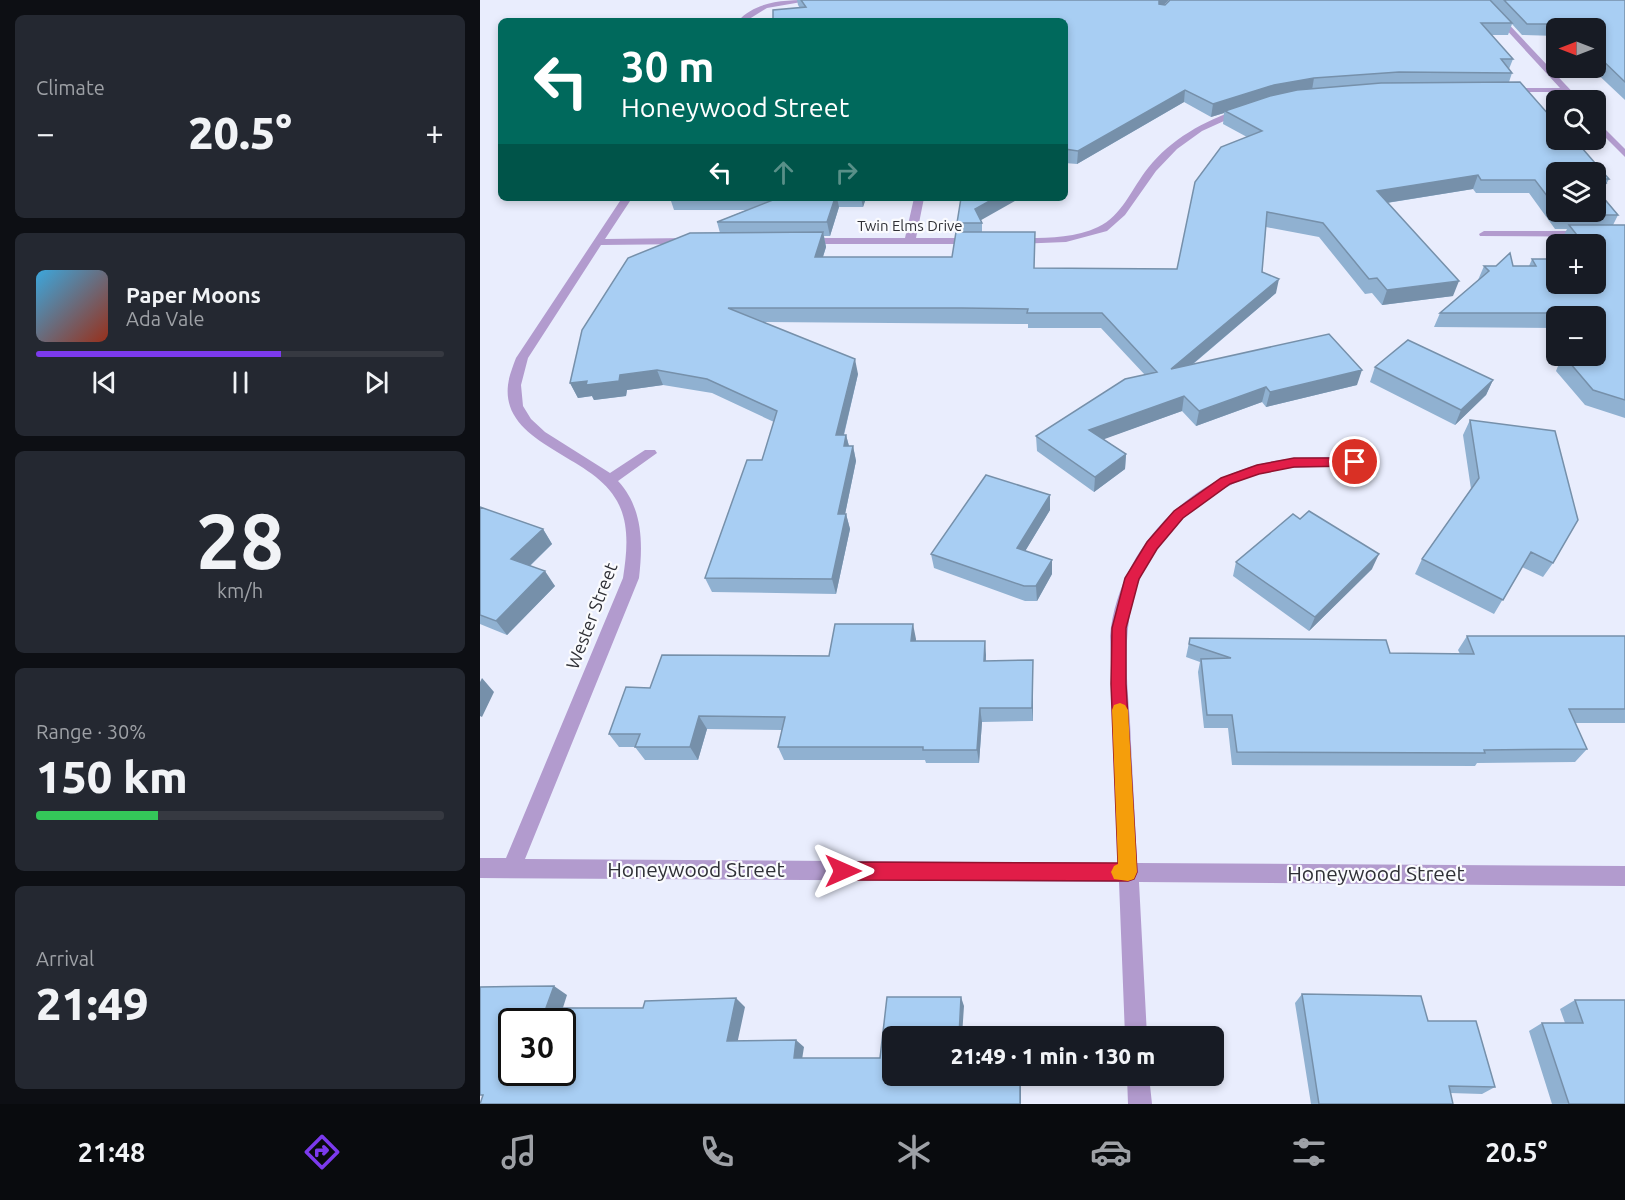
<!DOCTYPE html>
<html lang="en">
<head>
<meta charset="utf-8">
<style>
	body { margin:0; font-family:Ubuntu,sans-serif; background:#242831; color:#f1f3f6; height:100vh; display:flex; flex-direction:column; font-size:22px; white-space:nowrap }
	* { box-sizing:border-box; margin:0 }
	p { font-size:20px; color:#9ea1a6 }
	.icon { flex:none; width:33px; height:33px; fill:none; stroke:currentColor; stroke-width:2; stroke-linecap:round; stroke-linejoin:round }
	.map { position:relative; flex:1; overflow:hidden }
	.details { display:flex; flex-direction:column; gap:15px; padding:15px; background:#0d0f14; width:480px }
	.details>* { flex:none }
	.banner { position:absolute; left:18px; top:18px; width:570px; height:183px; border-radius:9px; box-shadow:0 3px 9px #0003; background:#00695c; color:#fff; overflow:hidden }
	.needle { width:39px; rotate:270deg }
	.tools { position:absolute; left:1066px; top:18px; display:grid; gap:12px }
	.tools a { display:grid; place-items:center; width:60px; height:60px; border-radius:9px; background:#171b24; box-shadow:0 3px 9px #0003; font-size:30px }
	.speed { position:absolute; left:18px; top:1008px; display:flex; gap:12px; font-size:30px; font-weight:700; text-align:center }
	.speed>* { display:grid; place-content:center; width:78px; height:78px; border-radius:50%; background:#171b24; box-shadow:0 3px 9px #0003; line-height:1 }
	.speed .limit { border:3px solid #111; border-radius:9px; background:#fff; color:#111 }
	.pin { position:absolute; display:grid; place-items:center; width:51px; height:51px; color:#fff; margin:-26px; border:3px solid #fff; border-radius:50%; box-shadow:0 2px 6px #0007 }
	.me { position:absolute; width:66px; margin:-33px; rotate:90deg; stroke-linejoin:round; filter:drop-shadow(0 0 4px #0008) }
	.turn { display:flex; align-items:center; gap:21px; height:126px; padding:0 24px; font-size:27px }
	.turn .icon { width:78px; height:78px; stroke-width:2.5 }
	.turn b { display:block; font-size:42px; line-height:51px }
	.lanes { display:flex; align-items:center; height:57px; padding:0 24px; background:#0003; justify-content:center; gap:30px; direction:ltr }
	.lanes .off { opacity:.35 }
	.big { font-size:45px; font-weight:800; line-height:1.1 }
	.details .card { flex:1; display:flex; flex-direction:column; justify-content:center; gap:9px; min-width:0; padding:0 21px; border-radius:9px; background:#242831 }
	.details .dial { align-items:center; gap:0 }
	.dial b { font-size:78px; line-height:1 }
	.song { display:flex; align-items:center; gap:18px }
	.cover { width:72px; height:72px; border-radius:9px; background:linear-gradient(135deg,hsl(200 70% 55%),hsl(10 70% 35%)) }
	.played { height:6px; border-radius:3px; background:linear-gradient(90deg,#7c3aed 60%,#363941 60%) }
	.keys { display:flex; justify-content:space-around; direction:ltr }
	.heat { display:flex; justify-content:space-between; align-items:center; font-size:33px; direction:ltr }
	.charge { height:9px; border-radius:4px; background:linear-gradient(90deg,#34c759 30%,#363941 0) }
	.trip { position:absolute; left:402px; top:1026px; width:342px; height:60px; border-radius:9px; background:#171b24; box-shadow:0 3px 9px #0003; font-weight:800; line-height:60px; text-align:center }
	.tabs { display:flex; height:96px; justify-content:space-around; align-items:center; background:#090b0e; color:#9ea1a6 }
	.tabs .icon { width:42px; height:42px }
	.tabs .active { color:#7c3aed }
	.tabs b { font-size:27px; color:#f1f3f6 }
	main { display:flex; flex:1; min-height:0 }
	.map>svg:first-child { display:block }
</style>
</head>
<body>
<main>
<section class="details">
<div class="card"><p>Climate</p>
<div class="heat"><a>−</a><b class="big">20.5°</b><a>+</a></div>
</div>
<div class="card">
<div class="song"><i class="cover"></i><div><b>Paper Moons</b><p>Ada Vale</p></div></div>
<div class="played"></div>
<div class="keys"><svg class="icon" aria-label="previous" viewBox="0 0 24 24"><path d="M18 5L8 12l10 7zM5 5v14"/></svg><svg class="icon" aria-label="pause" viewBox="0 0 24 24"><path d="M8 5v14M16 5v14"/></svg><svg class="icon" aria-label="next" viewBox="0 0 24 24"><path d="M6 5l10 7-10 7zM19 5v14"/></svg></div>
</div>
<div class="card dial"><b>28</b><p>km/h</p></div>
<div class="card"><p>Range · 30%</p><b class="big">150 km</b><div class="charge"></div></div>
<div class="card"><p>Arrival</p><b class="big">21:49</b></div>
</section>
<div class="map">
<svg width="1145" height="1104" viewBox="0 0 1145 1104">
	<rect width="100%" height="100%" fill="#e9edfd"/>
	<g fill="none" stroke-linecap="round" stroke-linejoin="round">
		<path fill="#b29bce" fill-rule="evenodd" d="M333 0 287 8 266 21H258C277 0 307 0 333 0Z
			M999 0H1006L1100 100H1092L1084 92H1024L1023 90 1027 88H1080Z
			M759 109 766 111 722 131 697 149 676 171 645 215 627 231 586 242 536 244 531 241 536 238C563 238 593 239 618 227 642 216 652 188 668 168 691 139 724 121 759 109Z
			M1116 120 1145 149V157L1116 128Z
			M142 198H152L125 239 209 238 214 241 209 244 121 245 48 358 41 385 43 406 51 419 65 432 130 473 165 450H175L177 453 138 481C163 508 163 543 159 578L45 859 638 863 630 636C638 552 706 479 789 462 817 456 846 457 875 457L882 462 880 465C870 468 858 467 848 467 826 467 802 467 780 473 722 491 665 543 652 604 643 643 647 683 650 722 652 769 655 816 657 863L1145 866V886L659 882 667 1036H645L639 882 0 878V858H26L143 578C147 552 150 524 137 501 114 455 21 445 28 385 29 376 33 366 36 358Z
			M434 198H444L436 238H494L499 241 494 244H326L321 241 326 238H425Z
			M1004 231H1145V237L1000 236 999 234Z
			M647 1076H669L672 1104H648Z"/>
	</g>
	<path fill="#90b1d1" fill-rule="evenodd" d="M317 0H689L684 5H685L690 0H1145V100L1111 68H1116V28H1077V36L1042 35 1032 24 1028 35H1011L1033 59 1029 69 1032 73 1029 82 1077 140 1129 179 1121 194 1138 215 1133 225H1145V418L1105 405 1076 371 1082 356H1116V316H1077V328L954 327 960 313 998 280 1004 266H1049L1052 259H1069L1071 255H1077V284L1116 244H1086L1082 239 1087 229H1075L1049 193H996L993 189 907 203 973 296 902 305 892 293 885 294 839 237 786 227 782 272 796 293 712 365 877 385 786 407 782 402 716 426 702 411 623 439 646 454 645 469 614 492 557 451 556 436 665 375 621 328H548V324L284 322 378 374 364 435H366L369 446H373L376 461 365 514H366L370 529 356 594 232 592 225 578 282 460 294 422 232 393 183 385 147 390 146 396 114 400 112 396 98 398 90 383 240 233 237 222 266 210H194L190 198H386L383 207H359L350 236H344L346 247 343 257H472L478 232 477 223 500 221 502 223V232H555L554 268 697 269 767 137 743 124 744 113 731 117 704 102 597 164 585 163V21L320 8 318 5ZM1077 172H1116V212H1077Z
		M895 367 1013 380 1006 395 975 425 890 382Z
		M990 420 1073 563 1063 577 1042 567 1014 614 935 574 942 559 991 489 983 435Z
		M570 495V510L545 551 572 560V574L557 601H545L454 568 451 554Z
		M0 507 63 529 72 544 50 566 75 586 27 635 0 624Z
		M756 562 892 569 829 631 753 576Z
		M987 636H1145V723H1095L1107 749 1095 762 997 763 995 766 752 765 748 728H724L718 672 720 662 706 657 710 638 910 653 980 654 978 650Z
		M436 639V641L506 655V661L553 674V721L502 722 499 763H446L445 760H304L298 747 302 730 227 729 218 760H165L155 747H139L129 734 170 688 349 656Z
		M822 994 948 1021 1015 1087 1002 1094 970 1093 973 1104H831L815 1003Z
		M1095 1000 1145 1104H1072L1049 1031 1062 1023H1085L1080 1009Z"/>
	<path fill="#7690aa" d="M679 0H689L678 10Z
		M834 78 832 90 745 111 744 113 731 117 733 104 794 85Z
		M705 90 704 102 597 164 598 151Z
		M998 175 993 189 893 205 897 191Z
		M355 198H357L359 207 350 236 347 222Z
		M381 198H386L383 207Z
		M515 198H540L496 223 495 209Z
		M343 232 346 247 338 272 335 257Z
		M799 279 796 293 689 384 691 369Z
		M979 281 973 296 902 305 907 290Z
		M375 359 378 374 360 450 356 435Z
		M177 370 183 385 147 390 146 396 114 400 112 396 98 398 90 383 140 375Z
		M882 370 877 385 786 407 790 392Z
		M1013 380 1006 395 975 425 981 410Z
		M786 387 782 402 716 426 719 411Z
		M704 396 702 411 608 445 609 430Z
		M366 435 370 450 364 446Z
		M373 446 376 461 362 529 358 514Z
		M646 454 645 469 614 492 615 477Z
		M570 495V510L538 563 537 548Z
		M366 514 370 529 356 594 352 579Z
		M63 529 72 544 41 574 31 559Z
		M899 554 892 569 829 631 835 617Z
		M572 560V574L557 601 556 586Z
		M65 571 75 586 27 635 16 621Z
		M433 624 436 639 434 655 431 641Z
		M505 641 506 655 505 674 504 661Z
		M553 660V721L552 708Z
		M2 678 14 692 2 717 0 716V682Z
		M500 708 502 722 499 763 497 750Z
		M219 716 227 729 218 760 210 747Z
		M74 986 87 995 80 1017 66 1008Z
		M481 997 484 1006 482 1036H479Z
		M256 998 265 1007 256 1049 247 1041Z
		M316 1040 324 1047 321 1066 314 1058Z
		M540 1076H541V1104H540Z"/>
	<path fill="#a8cef3" stroke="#7690aa" stroke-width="1.5" fill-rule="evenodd" d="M321 0H679V4L685 5 690 0H1010L1032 23H1001L1033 59H1021L1032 73 919 72 834 78 794 85 733 104 705 90 598 151 585 149V21H293V10L326 7Z
		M1024 0H1145V82L1116 54V28H1089L1083 24H1047Z
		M1040 82 1077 124V140H1095L1129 179H1123L1126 183H1116V172H1077V209L1055 180H1001L998 175 897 191 979 281 907 290 897 278 889 279 843 223 787 212 782 272 799 279 691 369 849 334 882 370 790 392 786 387 719 411 704 396 609 430 646 454 615 477 556 436 645 379 677 372 622 313H547L548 309 482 308H248L375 359 356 435H366L364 446H373L358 514H366L352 579 225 578 267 460H282L297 411 227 379 177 370 140 375 139 381 106 385 107 381 90 383 102 330 148 258 210 233 343 232 335 257H472L476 232H555L554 268 697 269 715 182 741 147 782 131 745 111 790 96 817 90 901 83Z
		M1116 189 1138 215H1081L1079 212H1116Z
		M298 198H355L347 222H237Z
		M481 198H515L495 209 502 223H477Z
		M1089 225H1145V400L1113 390 1084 356H1116V316H1099L1101 313H960L1009 271 1004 266H1016L1030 253 1033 266H1056L1052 259H1074L1071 255H1077V284H1116V244H1104Z
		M928 340 1013 380 981 410 895 367Z
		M990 420 1075 431 1098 520 1073 563 1051 552 1023 600 942 559 999 478Z
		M506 475 570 495 537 548 572 560 556 586H544L451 554Z
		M0 507 63 529 31 559 65 571 16 621 0 615Z
		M829 511 899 554 835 617 756 562 813 514 820 519Z
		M355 624H433L431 641H505L504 661 553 660 552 708H500L497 750H443V747H298L305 717 219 716 210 747H155L160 734H129L146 687 170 688 182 655 349 656Z
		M987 636H1145V709H1089L1107 749 1004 750 1005 753 757 752 752 715H727L721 659 751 658 709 644 710 638 906 640 910 653 994 654Z
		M74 986 66 1008H163L165 1001 256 998 247 1041 316 1040 314 1058H400L407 997H481L479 1036H412V1076H540V1104H0L3 1095H0V987ZM32 1022H82V1072H32Z
		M822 994 941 996 948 1021H996L1015 1087 969 1086 973 1104H839Z
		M1095 1000H1145V1104H1089L1062 1023H1103Z"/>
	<path fill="#e11d48" stroke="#92132f" stroke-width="1.5" d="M814 458H875L882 462 875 466 814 467 779 474 750 484 703 518 677 549 659 579 646 628V684L657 872 654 879 648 881 363 880 357 877 354 871 357 865 363 862 638 863 631 684 632 628 645 578 667 542 694 511 741 478 777 465Z"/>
	<path fill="#f59e0b" d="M640 703 645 705 648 710 657 872 654 879 648 881 634 879 631 872 634 866 638 864 632 710 634 705Z"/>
	<g text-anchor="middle" stroke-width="4.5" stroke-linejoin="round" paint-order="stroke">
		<g font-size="15" fill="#2f3036" stroke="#fafbfe">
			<text x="430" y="231">Twin Elms Drive</text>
		</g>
		<g font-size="18" fill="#2f3036" stroke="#fafbfe">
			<text transform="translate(112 616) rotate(-69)" y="6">Wester Street</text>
		</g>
		<g font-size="21" fill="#2f3036" stroke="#fafbfe">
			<text x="216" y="877">Honeywood Street</text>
			<text x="896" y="881">Honeywood Street</text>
		</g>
	</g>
</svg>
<div class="tools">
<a><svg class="needle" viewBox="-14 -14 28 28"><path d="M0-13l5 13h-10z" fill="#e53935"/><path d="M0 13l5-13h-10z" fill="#9ea1a6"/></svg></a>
<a><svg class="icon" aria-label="search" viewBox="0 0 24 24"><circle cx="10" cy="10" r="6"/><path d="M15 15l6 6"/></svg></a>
<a><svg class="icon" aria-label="layers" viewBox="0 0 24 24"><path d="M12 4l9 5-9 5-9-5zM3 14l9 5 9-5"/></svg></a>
<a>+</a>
<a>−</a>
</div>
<div class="speed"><div class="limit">30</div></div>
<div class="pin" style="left:875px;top:462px;background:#d93025"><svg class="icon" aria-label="arrive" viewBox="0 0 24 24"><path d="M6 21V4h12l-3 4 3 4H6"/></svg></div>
<svg class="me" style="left:363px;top:871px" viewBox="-20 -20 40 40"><path d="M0-17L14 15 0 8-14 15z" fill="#e11d48" stroke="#fff" stroke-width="4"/></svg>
<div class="trip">21:49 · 1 min · 130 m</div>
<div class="banner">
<div class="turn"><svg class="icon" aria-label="left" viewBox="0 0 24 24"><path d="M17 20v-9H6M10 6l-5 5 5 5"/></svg><div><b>30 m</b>Honeywood Street</div></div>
<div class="lanes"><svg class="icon" aria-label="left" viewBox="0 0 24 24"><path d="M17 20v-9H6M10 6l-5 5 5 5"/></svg><svg class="icon off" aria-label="ahead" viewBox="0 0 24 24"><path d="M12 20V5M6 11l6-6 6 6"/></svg><svg class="icon off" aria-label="right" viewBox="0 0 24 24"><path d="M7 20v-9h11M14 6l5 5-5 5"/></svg></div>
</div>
</div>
</main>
<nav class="tabs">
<b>21:48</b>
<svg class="icon active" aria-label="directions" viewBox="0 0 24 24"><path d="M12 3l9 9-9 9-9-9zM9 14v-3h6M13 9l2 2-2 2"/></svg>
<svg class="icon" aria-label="music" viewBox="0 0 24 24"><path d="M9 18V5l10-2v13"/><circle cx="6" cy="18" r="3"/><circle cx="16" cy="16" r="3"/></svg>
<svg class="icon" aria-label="phone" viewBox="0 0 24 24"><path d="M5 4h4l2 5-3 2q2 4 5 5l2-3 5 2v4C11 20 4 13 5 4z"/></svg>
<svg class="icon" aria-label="climate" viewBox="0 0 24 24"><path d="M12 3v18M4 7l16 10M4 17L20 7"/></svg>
<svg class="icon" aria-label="car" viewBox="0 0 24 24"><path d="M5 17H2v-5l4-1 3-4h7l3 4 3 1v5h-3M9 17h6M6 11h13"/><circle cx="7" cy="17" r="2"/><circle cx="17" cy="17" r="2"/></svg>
<svg class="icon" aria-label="filters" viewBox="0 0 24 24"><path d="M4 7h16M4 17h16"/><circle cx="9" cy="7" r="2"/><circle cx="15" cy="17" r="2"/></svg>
<b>20.5°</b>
</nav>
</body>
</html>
